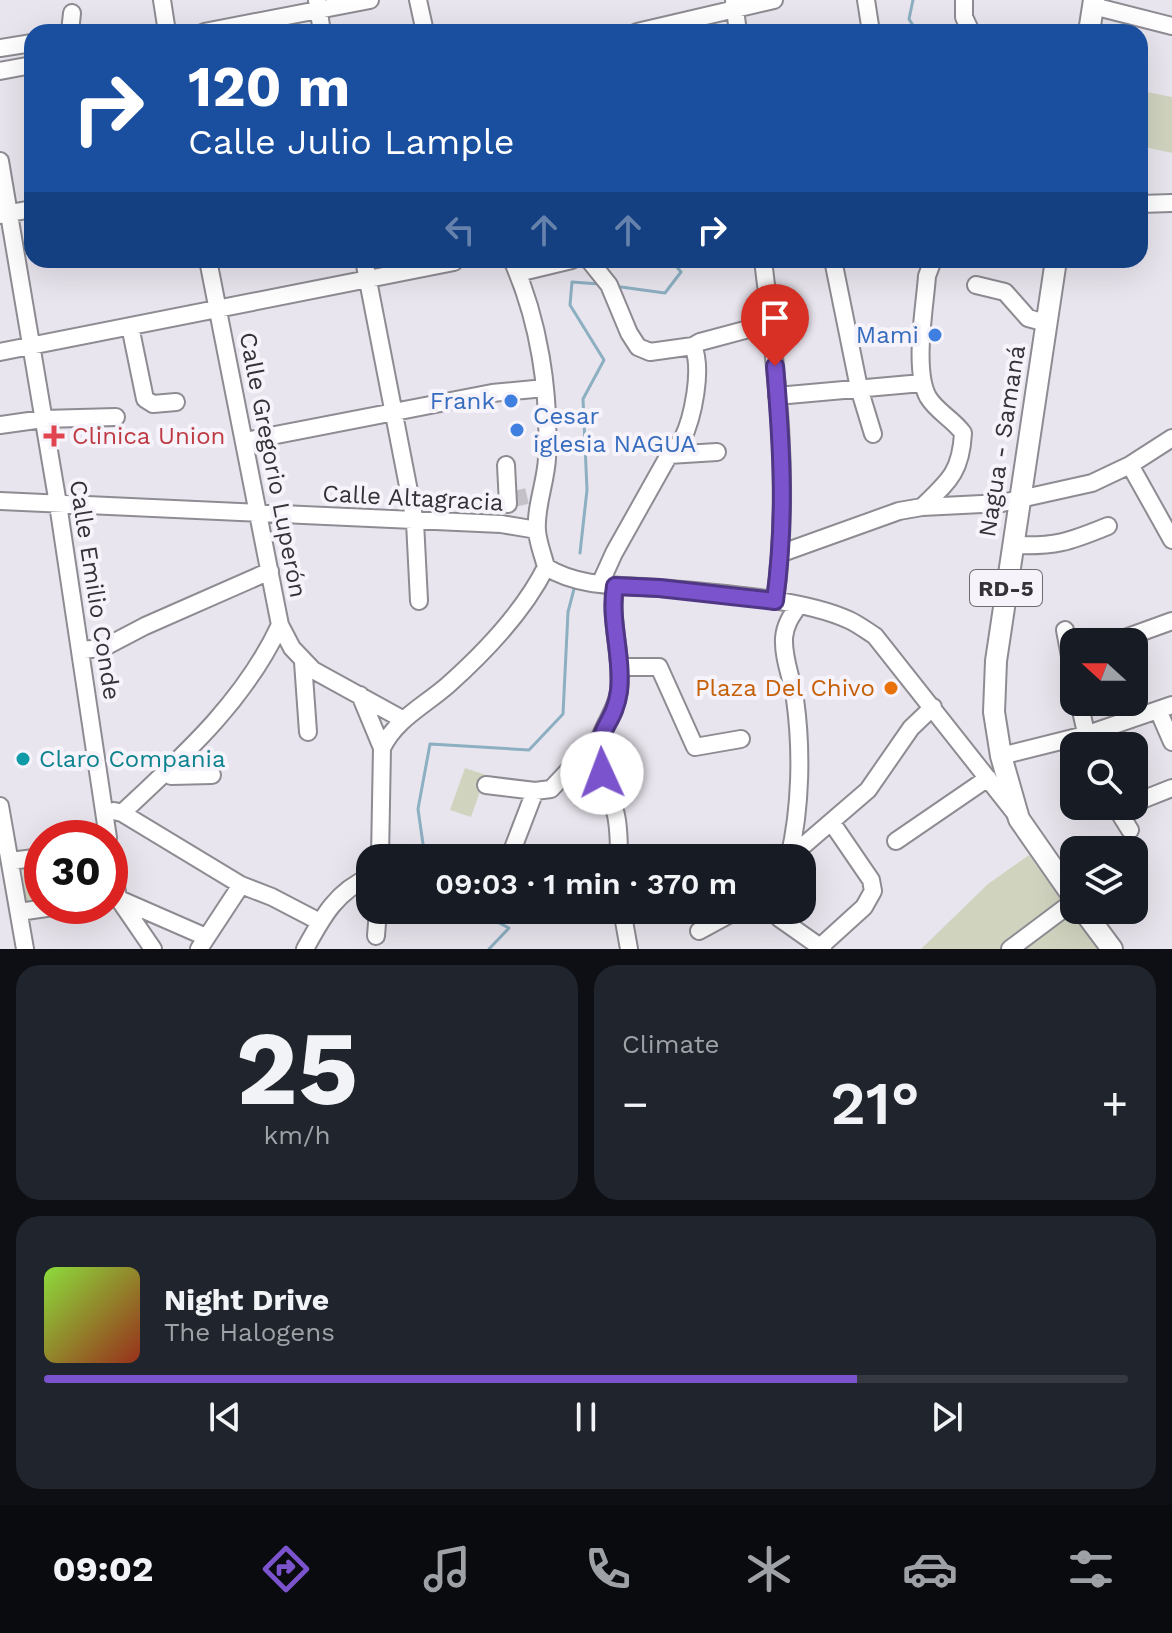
<!DOCTYPE html>
<html lang="en">
<head>
<meta charset="utf-8">
<style>
	body { margin:0; font-family:"Work Sans",sans-serif; background:#20242c; color:#f1f3f6; height:100vh; display:flex; flex-direction:column; font-size:30px; white-space:nowrap }
	* { box-sizing:border-box; margin:0 }
	p { font-size:26px; color:#9ea1a6 }
	.icon { flex:none; width:44px; height:44px; fill:none; stroke:currentColor; stroke-width:2; stroke-linecap:round; stroke-linejoin:round }
	.map { position:relative; height:949px; overflow:hidden }
	.sheet { display:flex; flex-direction:column; gap:16px; padding:16px; background:#0d0f14; flex:1 }
	.sheet>* { flex:none }
	.banner { position:absolute; left:24px; top:24px; width:1124px; height:244px; border-radius:24px; box-shadow:0 8px 32px #0002; background:#1a4fa0; color:#fff; overflow:hidden }
	.needle { width:52px; rotate:291deg }
	.fabs { position:absolute; left:1060px; top:628px; display:grid; gap:16px }
	.fabs a { display:grid; place-items:center; width:88px; height:88px; border-radius:16px; background:#171b24; box-shadow:0 8px 32px #0002; font-size:40px }
	.speed { position:absolute; left:24px; top:820px; display:flex; gap:16px; font-size:40px; font-weight:700; text-align:center }
	.speed>* { display:grid; place-content:center; width:104px; height:104px; border-radius:50%; background:#171b24; box-shadow:0 8px 32px #0002; line-height:1 }
	.speed .limit { border:12px solid #d22; background:#fff; color:#111 }
	.pin { position:absolute; display:grid; place-items:center; width:68px; height:68px; color:#fff; margin:-82px -34px; border-radius:50% 50% 50% 0; rotate:-45deg; box-shadow:0 0 8px #0007 }
	.pin .icon { rotate:45deg }
	.me { position:absolute; width:88px; margin:-44px; rotate:358deg; stroke-linejoin:round; filter:drop-shadow(0 0 6px #0008) }
	.turn { display:flex; align-items:center; gap:28px; height:168px; padding:0 32px; font-size:36px }
	.turn .icon { width:104px; height:104px; stroke-width:2.5 }
	.turn b { display:block; font-size:56px; line-height:68px }
	.lanes { display:flex; align-items:center; height:76px; padding:0 32px; background:#0003; justify-content:center; gap:40px; direction:ltr }
	.lanes .off { opacity:.35 }
	.big { font-size:60px; font-weight:600; line-height:1.1 }
	.sheet .card { flex:1; display:flex; flex-direction:column; justify-content:center; gap:12px; min-width:0; padding:0 28px; border-radius:24px; background:#20242c }
	.sheet .dial { align-items:center; gap:0 }
	.dial b { font-size:104px; line-height:1 }
	.song { display:flex; align-items:center; gap:24px }
	.cover { width:96px; height:96px; border-radius:12px; background:linear-gradient(135deg,hsl(90 70% 55%),hsl(10 70% 35%)) }
	.played { height:8px; border-radius:4px; background:linear-gradient(90deg,#7b54cd 75%,#363941 75%) }
	.keys { display:flex; justify-content:space-around; direction:ltr }
	.heat { display:flex; justify-content:space-between; align-items:center; font-size:44px; direction:ltr }
	.sheet .tiles { flex:1; display:grid; gap:16px; grid-template-columns:1fr 1fr }
	.card:last-child { grid-column:span 2 }
	.trip { position:absolute; left:356px; top:844px; width:460px; height:80px; border-radius:24px; background:#171b24; box-shadow:0 8px 32px #0002; font-weight:600; line-height:80px; text-align:center }
	.tabs { display:flex; height:128px; justify-content:space-around; align-items:center; background:#090b0e; color:#9ea1a6 }
	.tabs .icon { width:56px; height:56px }
	.tabs .current { color:#7b54cd }
	.tabs b { font-size:36px; color:#f1f3f6 }
	.map>svg:first-child { display:block }
</style>
</head>
<body>
<div class="map">
<svg width="1172" height="949" viewBox="0 0 1172 949">
	<rect width="100%" height="100%" fill="#e9e5ee"/>
	<path fill="#d0d4bf" d="M1142 91 1172 97V153L1140 146Z
		M465 768 486 775 471 817 450 810Z
		M1029 855 1097 949H921L988 884Z
		M42 865V899L26 901 22 867Z"/>
	<g fill="none" stroke-linecap="round" stroke-linejoin="round">
		<path stroke="#8cafc1" stroke-width="3" d="M913 0 909 19 917 32
			M621 287 665 293 681 272 671 260
			M580 553 587 490 583 399 604 360 570 305 572 282 599 284
			M425 858 418 809 430 744 529 750 563 714 568 612 574 589
			M474 910 509 928 489 949"/>
		<path stroke="#c5c1c9" stroke-width="16" stroke-dasharray="16 8" stroke-linecap="butt" d="M514 499 527 496"/>
		<defs>
			<path id="minor" d="M162 0 167 32
				M317 0 322 32
				M418 0 425 32
				M866 0 871 32
				M964 0V17L971 32
				M734 2 738 32
				M1093 6 1172 26
				M70 32 72 13
				M204 32 370 0
				M637 32 774 0
				M0 48 32 43
				M0 71 32 65
				M0 161 58 504 108 838
				M1140 204 1172 203
				M0 215 32 209
				M364 260 415 522 419 601
				M589 260 609 285 629 333 638 347 650 352 693 346 700 342 771 323
				M763 260C777 374 791 487 775 601
				M833 260 859 388 873 434
				M518 273 572 260
				M976 285 1005 292 1028 318 1046 323
				M130 326 145 399 153 404 176 402
				M0 352 454 262
				M777 396 922 383
				M0 425 43 419 116 417
				M245 441 492 393 545 388
				M669 455 717 452
				M506 465 508 504
				M1130 465 1172 540
				M0 501 501 524 537 530
				M922 507C949 481 961 472 963 433 953 419 937 412 928 397 913 370 925 306 927 276L933 260
				M1012 545C1055 547 1069 542 1108 526
				M782 553 899 511 922 507 1002 503 1092 483 1130 465 1172 438
				M546 567C580 588 621 585 660 588 713 593 802 598 849 620 858 624 867 631 875 636L1015 813
				M600 584 614 553 669 455C673 450 679 445 682 440 693 418 703 369 693 346
				M615 586C609 621 623 656 619 691 616 715 596 731 598 755 599 776 611 795 616 815 619 829 619 843 619 858
				M280 625 292 648 313 670 402 719
				M1065 630 1074 678
				M1114 642 1172 621
				M81 650 103 648 145 626 270 571
				M303 662 308 732
				M619 667H659L695 747 741 739
				M360 695 382 748
				M1079 702 1089 746
				M1158 710 1172 742
				M1001 756 1085 735 1172 705
				M167 772 171 776 212 775
				M486 785 535 791 551 789 599 738
				M1134 803 1172 788
				M0 806 25 949
				M1115 806 1130 830
				M114 811 122 813 241 885 272 897 320 922
				M122 813C183 756 244 702 280 625L208 260
				M896 841 988 778
				M110 850 118 898 153 949
				M510 856 535 791
				M380 858 382 748C396 719 424 706 448 685 485 652 524 611 546 567 543 555 538 543 537 531 535 507 546 482 547 458 550 392 539 320 512 260
				M789 858C801 808 802 749 795 699 792 678 783 659 784 638 785 625 791 616 799 605
				M789 858 868 790 911 728 933 707
				M10 861 42 857
				M119 899 206 937
				M622 910 629 949
				M774 910 779 918 823 949
				M19 912 60 906
				M699 931 734 912 744 910
				M376 936 378 910
				M820 947 864 907 873 891 871 880 832 823
				M199 949 241 885
				M305 949C322 918 336 891 370 877
				M1010 949 1074 901"/>
			<path id="major" d="M1089 32 1094 0
				M1056 260 996 661 994 712 1001 756 1019 819 1074 898
				M1083 910 1112 949"/>
		</defs>
		<use href="#minor" stroke="#8e8b92" stroke-width="20"/>
		<use href="#major" stroke="#8e8b92" stroke-width="24"/>
		<use href="#minor" stroke="#fff" stroke-width="16"/>
		<use href="#major" stroke="#fff" stroke-width="20"/>
	</g>
	<g fill="none" stroke-linecap="round" stroke-linejoin="round">
		<defs>
			<path id="route" d="M602 773C591 728 614 729 619 691 623 656 609 621 615 586L659 588 775 601C786 519 782 448 775 366"/>
		</defs>
		<use href="#route" stroke="#503785" stroke-width="20"/>
		<use href="#route" stroke="#7b54cd" stroke-width="14"/>
	</g>
	<g fill="#3f7fe0" stroke="#f6f3fb" stroke-width="3">
		<circle cx="935" cy="335" r="8"/>
		<circle cx="511" cy="401" r="8"/>
		<circle cx="517" cy="430" r="8"/>
	</g>
	<path fill="#e0444e" stroke="#f6f3fb" stroke-width="3" d="M50 424h8v8h8v8h-8v8h-8v-8h-8v-8h8z"/>
	<circle fill="#e8710a" stroke="#f6f3fb" stroke-width="3" cx="891" cy="688" r="8"/>
	<circle fill="#0f9aa8" stroke="#f6f3fb" stroke-width="3" cx="23" cy="759" r="8"/>
	<g text-anchor="middle" stroke-width="8" stroke-linejoin="round" paint-order="stroke">
		<rect fill="#f6f3fb" stroke="#6f6d72" stroke-width="2" x="970" y="570" width="72" height="36" rx="6"/>
		<g font-size="22" font-weight="bold" fill="#353337">
			<text x="1006" y="596">RD-5</text>
		</g>
		<g font-size="24" fill="#366cbe" stroke="#f6f3fb" text-anchor="end">
			<text x="919" y="343">Mami</text>
			<text x="495" y="409">Frank</text>
			<text x="533" y="424" text-anchor="start">Cesar<tspan x="533" dy="28">iglesia NAGUA</tspan></text>
		</g>
		<g font-size="24" fill="#be3a42" stroke="#f6f3fb" text-anchor="start">
			<text x="72" y="444">Clinica Union</text>
		</g>
		<g font-size="24" fill="#353337" stroke="#f6f3fb">
			<text transform="translate(1002 441) rotate(-81)" y="8">Nagua - Samaná</text>
			<text transform="translate(273 465) rotate(79)" y="8">Calle Gregorio Luperón</text>
			<text transform="translate(413 498) rotate(3)" y="8">Calle Altagracia</text>
			<text transform="translate(95 590) rotate(81)" y="8">Calle Emilio Conde</text>
		</g>
		<g font-size="24" fill="#c56008" stroke="#f6f3fb" text-anchor="end">
			<text x="875" y="696">Plaza Del Chivo</text>
		</g>
		<g font-size="24" fill="#0d838f" stroke="#f6f3fb" text-anchor="start">
			<text x="39" y="767">Claro Compania</text>
		</g>
	</g>
</svg>
<div class="fabs">
<a><svg class="needle" viewBox="-14 -14 28 28"><path d="M0-13l5 13h-10z" fill="#e53935"/><path d="M0 13l5-13h-10z" fill="#9ea1a6"/></svg></a>
<a><svg class="icon" aria-label="search" viewBox="0 0 24 24"><circle cx="10" cy="10" r="6"/><path d="M15 15l6 6"/></svg></a>
<a><svg class="icon" aria-label="layers" viewBox="0 0 24 24"><path d="M12 4l9 5-9 5-9-5zM3 14l9 5 9-5"/></svg></a>
</div>
<div class="speed"><div class="limit">30</div></div>
<div class="pin" style="left:775px;top:366px;background:#d93025"><svg class="icon" aria-label="arrive" viewBox="0 0 24 24"><path d="M6 21V4h12l-3 4 3 4H6"/></svg></div>
<svg class="me" style="left:602px;top:773px" viewBox="-20 -20 40 40"><circle r="19" fill="#fff"/><path d="M0-13L10 11 0 6-10 11z" fill="#7b54cd"/></svg>
<div class="trip">09:03 · 1 min · 370 m</div>
<div class="banner">
<div class="turn"><svg class="icon" aria-label="right" viewBox="0 0 24 24"><path d="M7 20v-9h11M14 6l5 5-5 5"/></svg><div><b>120 m</b>Calle Julio Lample</div></div>
<div class="lanes"><svg class="icon off" aria-label="left" viewBox="0 0 24 24"><path d="M17 20v-9H6M10 6l-5 5 5 5"/></svg><svg class="icon off" aria-label="ahead" viewBox="0 0 24 24"><path d="M12 20V5M6 11l6-6 6 6"/></svg><svg class="icon off" aria-label="ahead" viewBox="0 0 24 24"><path d="M12 20V5M6 11l6-6 6 6"/></svg><svg class="icon" aria-label="right" viewBox="0 0 24 24"><path d="M7 20v-9h11M14 6l5 5-5 5"/></svg></div>
</div>
</div>
<section class="sheet">
<div class="tiles">
<div class="card dial"><b>25</b><p>km/h</p></div>
<div class="card"><p>Climate</p>
<div class="heat"><a>−</a><b class="big">21°</b><a>+</a></div>
</div>
<div class="card">
<div class="song"><i class="cover"></i><div><b>Night Drive</b><p>The Halogens</p></div></div>
<div class="played"></div>
<div class="keys"><svg class="icon" aria-label="previous" viewBox="0 0 24 24"><path d="M18 5L8 12l10 7zM5 5v14"/></svg><svg class="icon" aria-label="pause" viewBox="0 0 24 24"><path d="M8 5v14M16 5v14"/></svg><svg class="icon" aria-label="next" viewBox="0 0 24 24"><path d="M6 5l10 7-10 7zM19 5v14"/></svg></div>
</div>
</div>
</section>
<nav class="tabs">
<b>09:02</b>
<svg class="icon current" aria-label="directions" viewBox="0 0 24 24"><path d="M12 3l9 9-9 9-9-9zM9 14v-3h6M13 9l2 2-2 2"/></svg>
<svg class="icon" aria-label="music" viewBox="0 0 24 24"><path d="M9 18V5l10-2v13"/><circle cx="6" cy="18" r="3"/><circle cx="16" cy="16" r="3"/></svg>
<svg class="icon" aria-label="phone" viewBox="0 0 24 24"><path d="M5 4h4l2 5-3 2q2 4 5 5l2-3 5 2v4C11 20 4 13 5 4z"/></svg>
<svg class="icon" aria-label="climate" viewBox="0 0 24 24"><path d="M12 3v18M4 7l16 10M4 17L20 7"/></svg>
<svg class="icon" aria-label="car" viewBox="0 0 24 24"><path d="M5 17H2v-5l4-1 3-4h7l3 4 3 1v5h-3M9 17h6M6 11h13"/><circle cx="7" cy="17" r="2"/><circle cx="17" cy="17" r="2"/></svg>
<svg class="icon" aria-label="filters" viewBox="0 0 24 24"><path d="M4 7h16M4 17h16"/><circle cx="9" cy="7" r="2"/><circle cx="15" cy="17" r="2"/></svg>
</nav>
</body>
</html>
